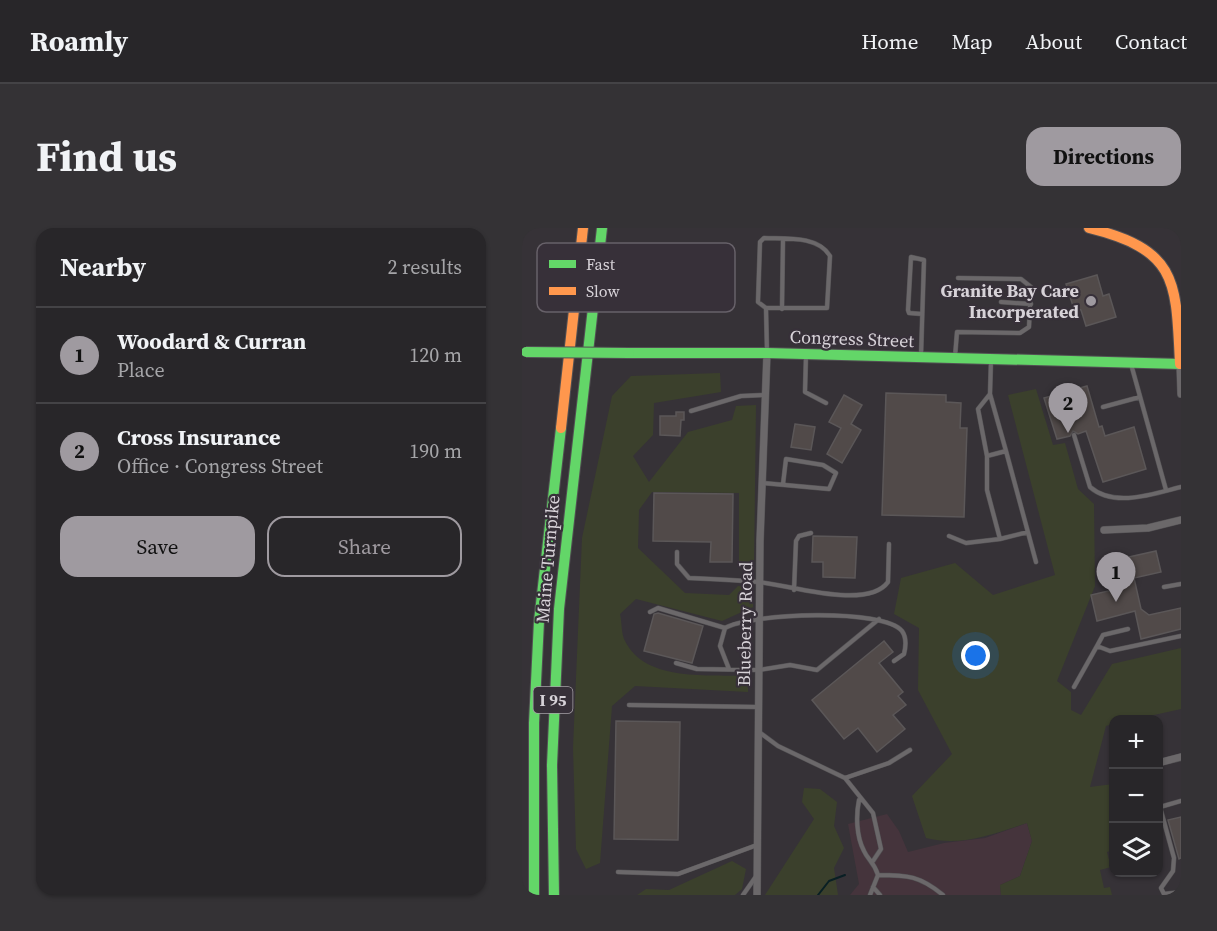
<!DOCTYPE html>
<meta charset="utf-8">
<style>
:root{--surface:#282629;--page:#343235;--text:#f1f3f6;--muted:#a5a5a8;--line:#444346;--accent:#9f9aa0}
body{margin:0;font-family:"Source Serif 4",serif;background:var(--page);color:var(--text)}
.controls{position:absolute;right:18px;bottom:18px;display:grid;overflow:hidden;border-radius:12px;box-shadow:0 2px 4px #0004}
.controls button{width:54px;height:54px;display:grid;place-items:center;padding:0;border:0;border-bottom:2px solid var(--line);background:var(--surface);color:var(--text);font:30px sans-serif}
.you{position:absolute;left:454px;top:428px;width:21px;height:21px;margin:-15px;border:4px solid #fff;border-radius:50%;background:#1a73e8;box-shadow:0 0 0 9px #1a73e833}
.badge{display:grid;place-items:center;width:39px;height:39px;border-radius:50%;background:var(--accent);color:#111;font-size:20px;font-weight:700}
.pin{position:absolute;translate:-50% -50px;filter:drop-shadow(0 2px 3px #0008)}
.pin::after{content:'';position:absolute;top:32px;width:21px;height:18px;background:inherit;clip-path:polygon(0 0,100% 0,50% 100%)}
.list{margin:0;padding:0;list-style:none}
h2{display:flex;justify-content:space-between;align-items:center;height:78px;margin:0;padding:0 24px;font-size:26px}
h2 small{font-size:20px;font-weight:400;color:var(--muted)}
.list li{display:grid;grid-template-columns:39px 1fr auto;gap:18px;align-items:center;box-sizing:border-box;height:96px;padding:0 24px;border-top:2px solid var(--line)}
.list b{display:block;font-size:22px;white-space:nowrap}
.list p{margin:0;font-size:20px;white-space:nowrap;color:var(--muted)}
.list em{font-size:20px;font-style:normal;color:var(--muted)}
.actions{display:flex;gap:12px;padding:18px 24px}
.actions a{flex:1;padding:14px 0;border:2px solid var(--accent);border-radius:18px;text-align:center;font-size:21px;color:var(--accent)}
.actions .main{background:var(--accent);color:#111}
.icon{flex:none;width:33px;height:33px;fill:none;stroke:currentColor;stroke-width:2;stroke-linecap:round;stroke-linejoin:round}
.map{position:relative;flex:none;width:659px;height:667px;overflow:hidden;border-radius:18px}
header{display:flex;align-items:center;gap:36px;box-sizing:border-box;height:84px;padding:0 30px;background:var(--surface);border-bottom:2px solid var(--line)}
header strong{font-size:28px}
nav{display:flex;gap:33px;margin-inline-start:auto;font-size:21px}
.intro{display:flex;align-items:center;justify-content:space-between;box-sizing:border-box;height:144px;padding:0 36px}
h1{margin:0;font-size:42px}
.button{padding:15px 27px;border-radius:18px;background:var(--accent);color:#111;font-size:21px;font-weight:700}
main{display:flex;gap:36px;padding:0 36px}
aside{flex:1;background:var(--surface);border-radius:18px;box-shadow:0 2px 4px #0004}
.map>svg:first-child{display:block}
.industrial{fill:#45343c}
.green{fill:#3b402c}
.lines{fill:none;stroke-linecap:round;stroke-linejoin:round}
.stream{stroke:#091f24;stroke-width:2}
.building{fill:#514a49;stroke:#5b5758;stroke-width:1.5}
.lane-casing{stroke:#525053;stroke-width:5}
.street-casing{stroke:#525053;stroke-width:8}
.fast-casing{stroke:#525053;stroke-width:12}
.slow-casing{stroke:#525053;stroke-width:12}
.lane{stroke:#6b686a;stroke-width:4}
.street{stroke:#6b686a;stroke-width:7}
.fast{stroke:#63d668;stroke-width:10}
.slow{stroke:#ff974d;stroke-width:10}
.fast-bridge-casing{stroke:#525053;stroke-width:12;stroke-linecap:butt}
.fast-bridge{stroke:#63d668;stroke-width:10}
.poi-dot{fill:#9f9aa0;stroke:#373039;stroke-width:2}
.labels{text-anchor:middle;stroke-width:4.5;stroke-linejoin:round;paint-order:stroke}
.shield{fill:#373039;stroke:#a7a1a8;stroke-width:1.5}
.shield-label{font-size:16px;font-weight:bold;fill:#d7d2d8}
.poi-label{font-size:18px;font-weight:bold;fill:#d7d2d8;stroke:#373039;text-anchor:end}
.street-label{font-size:18px;fill:#d7d2d8;stroke:#373039}
.key{fill:#373039;stroke:#676169;stroke-width:1.5}
.key-label{font-size:16px;fill:#d7d2d8}
</style>
<header>
<strong>Roamly</strong>
<nav><a>Home</a><a>Map</a><a>About</a><a>Contact</a></nav>
</header>
<div class="intro"><h1>Find us</h1><a class="button">Directions</a></div>
<main>
<aside>
<h2>Nearby<small>2 results</small></h2>
<ul class="list">
<li><span class="badge">1</span><div><b>Woodard &amp; Curran</b><p>Place</p></div><em>120 m</em></li>
<li><span class="badge">2</span><div><b>Cross Insurance</b><p>Office · Congress Street</p></div><em>190 m</em></li>
</ul>
<div class="actions"><a class="main">Save</a><a>Share</a></div>
</aside>
<div class="map">
<svg width="659" height="667" viewBox="0 0 659 667">
<rect width="100%" height="100%" fill="#363237"/>
<!-- industrial -->
<path class="industrial" d="M365,586L377,603L386,624L422,615L463,610L505,595L510,613L498,648L478,657L479,667H328L337,656L326,596Z"/>
<!-- green -->
<path class="green" d="M198,145L199,164L132,175L131,207L111,228L127,254L166,204L210,192L214,178L234,177L232,339L217,338V265L130,264L117,282L116,320L163,365L207,367L216,358L231,359V379L200,393L114,371L98,386C100,394 99,406 103,413C124,455 188,446 226,448V464L113,458L90,478L78,635L64,641L54,621L51,520L60,310L90,168L109,148Z
M514,161L531,217L543,215L556,261L572,276L573,358L535,453L549,464V482L559,487L590,436L659,420V481L614,491H592L591,496L584,498L568,559L591,556V622L585,624L589,639L578,642L582,660L588,659L590,667H479L478,657L498,648L510,613L505,595C472,606 439,619 404,610L390,568L430,526L396,462L397,400L372,386L379,350L433,335L471,367L533,347L486,167Z
M282,560L298,561L315,574L312,598L322,620L312,640L316,667H243L292,591L280,574Z
M210,633L224,641L220,661L213,667H115L124,661L147,662Z"/>
<g class="lines">
<!-- stream -->
<path class="stream" d="M296,667L307,653L323,647"/>
</g>
<!-- building -->
<path class="building" d="M575,47L581,68L587,66L594,89L564,98L559,82L551,78L544,56Z
M565,158L577,199L580,198L583,208L612,199L624,241L581,254L564,203L556,206L551,203L548,208L535,211L522,170Z
M364,165L424,167V174L439,175L438,200H445L442,289L360,287Z
M322,167L340,177L329,196L339,202L320,235L305,226L319,200L307,194Z
M154,184H162V192H159L158,208L138,207V188H154Z
M273,196L293,199L289,222L269,219Z
M132,265L211,266L210,334H188L189,314L131,313Z
M291,308L335,309L333,350L301,349V334H290Z
M634,323L639,344L612,350L619,381L627,387L659,380V401L619,411L613,383L575,393L569,367L599,360L593,332Z
M136,385L181,398L170,435L122,423L132,386Z
M362,413L371,424L357,435L381,464L376,468L384,477L371,487L383,501L355,524L336,500L322,511L290,472Z
M94,493L158,494L156,612L92,611Z
M659,589V630L657,631L646,592Z"/>
<g class="lines">
<!-- lane casing -->
<g class="lane-casing">
<path id="lane" d="M479,74L509,76
M244,80L236,74L238,14L242,10C262,11 296,7 308,28L305,80H244L245,124
M260,81L261,11
M284,127L283,164L304,175
M399,128L402,32L389,29L386,82L387,85L400,86
M433,129L435,104L498,105L507,99L509,59L499,51L436,50
M609,136L644,262
M468,166L456,181L465,228V262L478,311L506,304
M581,179L618,169
M169,183L219,168L242,167
M552,207L568,259C592,280 631,266 659,259
M484,223L514,334
M465,228L484,223L468,166L469,132
M241,255L307,261L314,245L301,237L264,231L261,256
M427,308L444,315L478,311
M155,324V336L167,350C190,351 213,352 236,354C265,356 345,383 366,354L367,316
M642,359L659,356
M272,362L274,313L277,308L289,305
M128,384L136,380L203,400
M575,418L581,407L606,401
M154,435L175,441L237,442L268,437L295,442L357,391
M207,441L198,418L203,400C228,385 362,380 380,403C385,410 384,418 382,426L372,433
M552,459L575,418L588,423L659,408
M107,477L236,479
M237,504L256,518L323,550L351,585L359,621L351,633
M323,550L367,535L388,522
M337,572C334,587 334,608 342,623C346,632 352,634 356,647L348,667
M659,573L638,579L652,630L651,643L639,660L642,666L659,664
M96,644L156,646L235,617
M356,647C386,647 398,648 421,667
M351,659L358,667
M221,667L235,647"/>
</g>
<!-- street casing -->
<g class="street-casing">
<path id="street" d="M658,136L659,166
M582,302L626,300L659,292
M636,535L659,529
M235,667L238,313L245,125"/>
</g>
<!-- fast casing -->
<g class="fast-casing">
<path id="fast" d="M107,125H245L659,136
M12,667V495L17,393L39,200
M32,667L30,537L37,381L80,0"/>
</g>
<!-- slow casing -->
<g class="slow-casing">
<path id="slow" d="M567,0C656,22 654,53 658,136
M39,200L61,0"/>
</g>
<!-- lane -->
<use href="#lane" class="lane"/>
<!-- street -->
<use href="#street" class="street"/>
<!-- fast -->
<use href="#fast" class="fast"/>
<!-- slow -->
<use href="#slow" class="slow"/>
<!-- fast-bridge casing -->
<g class="fast-bridge-casing">
<path id="fast-bridge" d="M4,124L107,125"/>
</g>
<!-- fast-bridge -->
<use href="#fast-bridge" class="fast-bridge"/>
</g>
<!-- markers -->
<circle class="poi-dot" cx="569" cy="73" r="6"/>
<g class="labels">
<!-- shield labels -->
<rect class="shield" x="11.5" y="459" width="39" height="26" rx="4.5"/>
<g class="shield-label">
<text x="31" y="478">I 95</text>
</g>
<!-- poi labels -->
<g class="poi-label">
<text x="557" y="69">Granite Bay Care<tspan x="557" dy="21">Incorperated</tspan></text>
</g>
<!-- street labels -->
<g class="street-label">
<text transform="translate(330 111) rotate(2)" y="6">Congress Street</text>
<text transform="translate(26 331) rotate(-85)" y="6">Maine Turnpike</text>
<text transform="translate(223 396) rotate(-89)" y="6">Blueberry Road</text>
</g>
</g>
<!-- legend -->
<rect x="15" y="15" width="198" height="69" rx="9" class="key"/>
<rect x="27" y="32" width="27" height="8" fill="#63d668"/>
<rect x="27" y="59" width="27" height="8" fill="#ff974d"/>
<g class="key-label">
<text x="64" y="42">Fast</text>
<text x="64" y="69">Slow</text>
</g>
</svg>
<div class="controls">
<button>+</button>
<button>−</button>
<button><svg class="icon" aria-label="layers" viewBox="0 0 24 24"><path d="M12 4l9 5-9 5-9-5zM3 14l9 5 9-5"/></svg></button>
</div>
<div class="you"></div>
<div class="pin badge" style="left:594px;top:374px">1</div>
<div class="pin badge" style="left:546px;top:205px">2</div>
</div>
</main>
